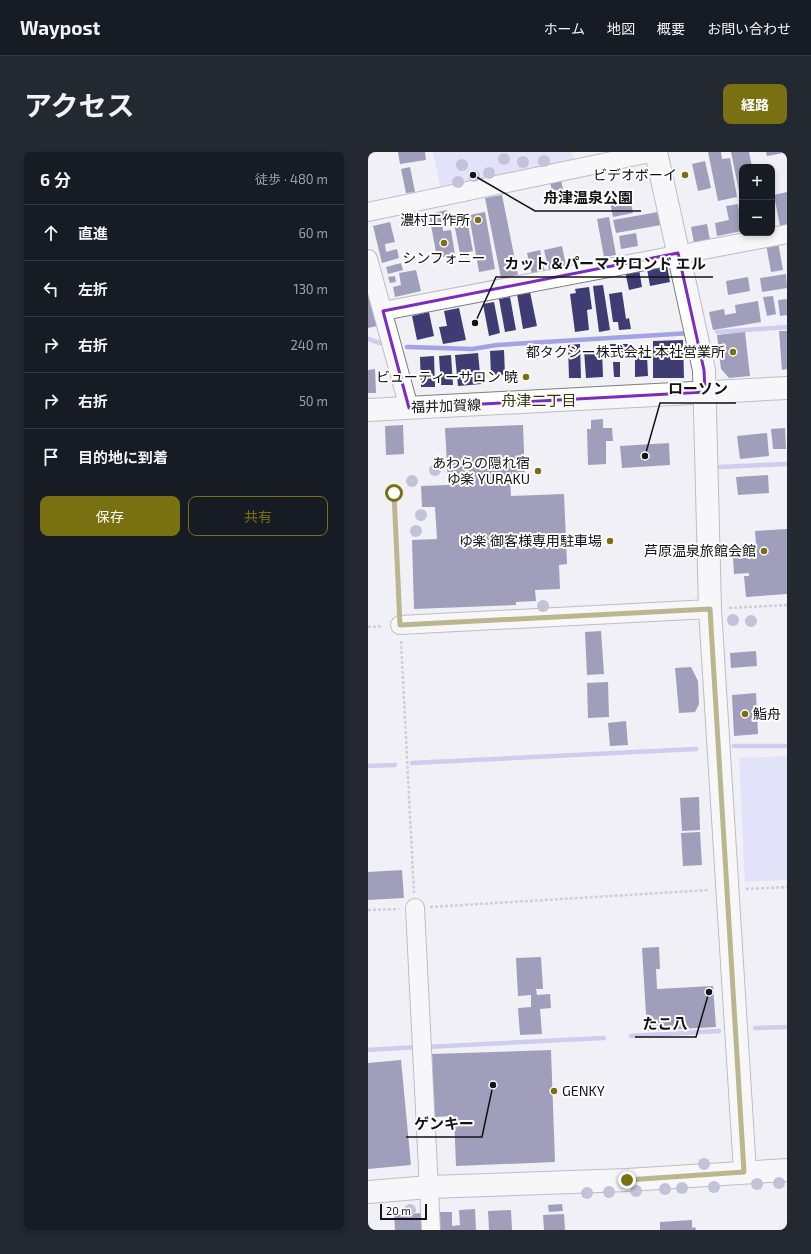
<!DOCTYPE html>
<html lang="ja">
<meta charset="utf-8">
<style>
:root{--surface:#171b24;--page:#242831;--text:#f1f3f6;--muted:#9ea1a6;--line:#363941;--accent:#797111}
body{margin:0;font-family:"Exo 2","Noto Sans JP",sans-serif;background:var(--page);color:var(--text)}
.controls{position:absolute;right:12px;top:12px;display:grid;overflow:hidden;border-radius:8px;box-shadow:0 2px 6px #0003}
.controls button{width:36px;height:36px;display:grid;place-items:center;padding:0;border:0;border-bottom:1px solid var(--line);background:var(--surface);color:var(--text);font:20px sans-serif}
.scale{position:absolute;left:12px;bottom:10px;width:47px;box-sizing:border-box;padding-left:4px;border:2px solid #131315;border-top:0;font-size:11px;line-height:14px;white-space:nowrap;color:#131315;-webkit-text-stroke:3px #fdfdfe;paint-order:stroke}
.stop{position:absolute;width:12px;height:12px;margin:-9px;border:3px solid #797111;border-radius:50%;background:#fff}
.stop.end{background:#797111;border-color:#fff;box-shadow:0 1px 4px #0008}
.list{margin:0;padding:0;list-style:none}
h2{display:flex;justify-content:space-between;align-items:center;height:52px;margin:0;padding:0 16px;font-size:17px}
h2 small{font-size:13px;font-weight:400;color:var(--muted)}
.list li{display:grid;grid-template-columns:26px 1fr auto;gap:12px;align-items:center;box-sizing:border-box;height:56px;padding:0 16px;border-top:1px solid var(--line)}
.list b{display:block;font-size:15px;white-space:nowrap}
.list em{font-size:13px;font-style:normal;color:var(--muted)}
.actions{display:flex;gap:8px;padding:12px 16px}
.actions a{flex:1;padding:9px 0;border:1px solid var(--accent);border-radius:8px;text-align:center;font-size:14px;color:var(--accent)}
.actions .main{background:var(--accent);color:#fff}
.icon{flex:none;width:22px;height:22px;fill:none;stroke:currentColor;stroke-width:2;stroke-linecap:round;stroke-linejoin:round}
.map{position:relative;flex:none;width:419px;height:1078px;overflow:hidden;border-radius:8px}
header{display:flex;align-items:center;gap:24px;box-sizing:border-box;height:56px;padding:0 20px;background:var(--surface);border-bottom:1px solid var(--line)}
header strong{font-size:19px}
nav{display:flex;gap:22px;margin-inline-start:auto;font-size:14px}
.intro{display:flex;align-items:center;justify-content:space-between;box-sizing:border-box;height:96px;padding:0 24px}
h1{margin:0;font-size:28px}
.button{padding:10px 18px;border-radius:8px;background:var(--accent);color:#fff;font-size:14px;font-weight:700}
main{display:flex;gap:24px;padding:0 24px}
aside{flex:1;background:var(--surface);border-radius:8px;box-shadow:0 2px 6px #0003}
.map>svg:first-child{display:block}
.green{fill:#d1d2fa}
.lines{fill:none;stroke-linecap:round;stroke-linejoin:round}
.stream{stroke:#a3a2e3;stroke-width:4.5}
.building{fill:#3f3b73}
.minor-casing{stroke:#7e7e83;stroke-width:20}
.tertiary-casing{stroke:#7e7e83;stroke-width:24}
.primary-casing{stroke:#7e7e83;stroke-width:24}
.path{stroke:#a5a5a9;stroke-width:2.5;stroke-dasharray:3 2;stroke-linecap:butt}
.minor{stroke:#fff;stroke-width:18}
.tertiary{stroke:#fff;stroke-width:22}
.primary{stroke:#fff;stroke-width:22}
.tree{fill:#8e89b5}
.route{stroke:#797111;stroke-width:5}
.marked{fill:none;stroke:#7b2cbf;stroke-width:3;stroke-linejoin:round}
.poi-dot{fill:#797111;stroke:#fdfdfe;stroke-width:1.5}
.labels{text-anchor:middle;stroke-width:4;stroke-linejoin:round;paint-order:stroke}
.poi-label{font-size:14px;fill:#131315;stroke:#fdfdfe;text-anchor:end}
.street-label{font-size:14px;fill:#131315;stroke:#fdfdfe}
.neighbourhood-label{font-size:15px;fill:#3a360b;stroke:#fdfdfe}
.leader{fill:none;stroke:#131315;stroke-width:1.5}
.callout-dot{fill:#131315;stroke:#fdfdfe;stroke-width:1.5}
.callout-label{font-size:15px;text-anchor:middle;font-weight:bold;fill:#131315;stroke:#fdfdfe;stroke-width:4;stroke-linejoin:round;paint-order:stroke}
</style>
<header>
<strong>Waypost</strong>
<nav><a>ホーム</a><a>地図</a><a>概要</a><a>お問い合わせ</a></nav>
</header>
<div class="intro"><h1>アクセス</h1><a class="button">経路</a></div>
<main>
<aside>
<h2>6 分<small>徒歩 · 480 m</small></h2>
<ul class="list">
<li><svg class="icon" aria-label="ahead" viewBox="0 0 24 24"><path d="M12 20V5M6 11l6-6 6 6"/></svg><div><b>直進</b></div><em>60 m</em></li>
<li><svg class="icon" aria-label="left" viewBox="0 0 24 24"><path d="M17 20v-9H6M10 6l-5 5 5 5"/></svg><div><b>左折</b></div><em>130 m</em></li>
<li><svg class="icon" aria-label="right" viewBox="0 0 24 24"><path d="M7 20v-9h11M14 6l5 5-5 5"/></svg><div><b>右折</b></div><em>240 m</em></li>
<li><svg class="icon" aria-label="right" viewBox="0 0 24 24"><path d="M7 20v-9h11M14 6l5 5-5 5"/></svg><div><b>右折</b></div><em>50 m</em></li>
<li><svg class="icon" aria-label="arrive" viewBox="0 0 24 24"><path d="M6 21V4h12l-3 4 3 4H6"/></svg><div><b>目的地に到着</b></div></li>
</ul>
<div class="actions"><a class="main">保存</a><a>共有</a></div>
</aside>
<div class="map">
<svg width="419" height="1078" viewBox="0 0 419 1078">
<rect width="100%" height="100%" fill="#f0f0f5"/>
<!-- green -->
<path class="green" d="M65,0H204L206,9L73,38Z
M419,604V728L377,730L371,606Z"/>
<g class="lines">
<!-- stream -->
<path class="stream" d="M349,180L419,175
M0,187L12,191
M39,195L104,197L129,193L323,181
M352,315L419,312
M366,594H419
M44,611L328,597
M0,614L27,613
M387,876L419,875
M263,884L351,879
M58,895L236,886
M0,898L50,895"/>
</g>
<!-- building -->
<path class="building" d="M30,0H57L58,8L32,12Z
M340,0H353L354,7L362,6L369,45L350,49Z
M363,0H381L384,15H374V43L372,44Z
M398,0H415V1L399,4Z
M337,9L343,36L330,39L324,12Z
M42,15L47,40L38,41L33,17Z
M193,28L198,51L187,53L182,30Z
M261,40L265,61L245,65L241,45Z
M419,40V72L412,74L406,43Z
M134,43L150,123L133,126L117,46Z
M370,52L374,79L349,84L347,71L361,68L358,54Z
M79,58L80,67L74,68L75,79L83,78L87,103L69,106L61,62Z
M117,60L127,117L111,120L101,63Z
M290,60L293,73L248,81L245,68Z
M241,65L248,103L236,105L229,67Z
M99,68L105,99L92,102L86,71Z
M22,70L27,90L17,92L18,100L29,97L31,106L14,111L5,74Z
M339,72L342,88L326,91L323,75Z
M268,81L270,94L253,97L251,84Z
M410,90L415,118L403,120L398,92Z
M194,94L198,114L181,118L176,98Z
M172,98L177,120L164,123L159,101Z
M33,111L35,118L20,122L18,115Z
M299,113L302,130L282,134L279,117Z
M271,117L274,135L261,138L257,119Z
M48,118L53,139L27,145L25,135L33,133L31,121Z
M418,122L419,136L394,140L392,126Z
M27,124L28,130L22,131L20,125Z
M380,125L382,139L360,143L358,129Z
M235,133L242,178L231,180L225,134Z
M221,135L224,157L219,158L221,178L207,180L202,142L208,141L207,137Z
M162,140L169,174L155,177L149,142Z
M254,140L258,167L261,166L263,177L251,178L250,170H245L241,142Z
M0,142L9,174L0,176Z
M405,144L408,162L399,164L395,145Z
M142,145L148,178L137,180L131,147Z
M419,147V163L412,164L410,148Z
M390,149L393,170L345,178L341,160L356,157L357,163L368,161L367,153Z
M126,150L132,181L121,184L115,152Z
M91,156L98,188L75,192L71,175L79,174L76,159Z
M61,160L66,184L49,188L44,164Z
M411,179H419V217L414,218Z
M377,180L382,224L361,226L353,217L349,183Z
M315,188L316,226H285V189Z
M212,192L213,226H201L200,193Z
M242,192H260L261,206H243Z
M136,198L137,223H123L122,199Z
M216,198H234L235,225L218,226Z
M110,201L113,232L90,234L87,203Z
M83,203L85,233H73L71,204Z
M66,204L67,235H53L52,205Z
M267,204H279L280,224L267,225Z
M245,210H252V225H246Z
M7,217L8,241H0V218Z
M235,267V276H244L245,289H238V312L220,313L219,277H223V268Z
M35,273L36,302L18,303L17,274Z
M155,273L157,327H142L143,344L196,342L199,412L191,413L192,437L167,438L168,449L148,450V453L46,457L44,388L69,387L67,355H54L53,334L80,333L77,276Z
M417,276L418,297H405L403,277Z
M399,281L401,304L372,307L369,284Z
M301,291L302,313L254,316L252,294Z
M400,323L401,341L370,343L368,325Z
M419,377V442L378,445L376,424H381V421L366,422L365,405H374L373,393L388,392L387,379Z
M233,479L236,522L219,523L217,480Z
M388,499L389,514L363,516L362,501Z
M323,515L330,529L331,552L327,560L311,561L307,516Z
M240,530L241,565L220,566L219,531Z
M388,541L390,582L366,584L364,543Z
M258,569L260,593L242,594L240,571Z
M331,645L332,678L314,679L312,646Z
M332,680L334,713L315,714L313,681Z
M34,718L36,746L0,748V720Z
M291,795L292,817H288L289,837L345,834L348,875L279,879L274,796Z
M173,805L175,837H168L169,843L182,842L183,856L172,857L174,882L152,883L150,856L163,855V843L150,844L148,806Z
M183,898L187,1010L88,1014L86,964L66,965L64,902Z
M33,908L43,1013L0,1017V911Z
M194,1052L195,1059L181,1060L180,1053Z
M107,1057L108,1078H69L68,1060H84V1074L92,1073L91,1058Z
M143,1058L144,1078H121L120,1059Z
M54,1061L55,1078H27L26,1063Z
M196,1062L197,1078H176L175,1063Z
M324,1068V1076L327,1075L328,1078H292V1070Z"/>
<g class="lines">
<!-- minor casing -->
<g class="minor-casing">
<path id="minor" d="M0,60L287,0
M0,107L41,256
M15,159L419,82
M32,473L342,457
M47,756L63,1078"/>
</g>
<!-- tertiary casing -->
<g class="tertiary-casing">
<path id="tertiary" d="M288,0L336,218L342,457L377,1020
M0,1040L61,1035L259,1028L419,1018"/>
</g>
<!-- primary casing -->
<g class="primary-casing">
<path id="primary" d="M0,258L419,236"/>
</g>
<!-- path -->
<path class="path" d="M26,341L31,458
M361,456L419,453
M0,475L15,474
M33,489L46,741
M378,737L419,735
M62,755L341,738
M0,758L31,757"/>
<!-- minor -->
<use href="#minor" class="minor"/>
<!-- tertiary -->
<use href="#tertiary" class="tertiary"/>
<!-- primary -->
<use href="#primary" class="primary"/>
</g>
<!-- trees -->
<g class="tree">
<circle cx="136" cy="7" r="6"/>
<circle cx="176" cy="9" r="6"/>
<circle cx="155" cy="10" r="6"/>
<circle cx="94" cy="13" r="6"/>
<circle cx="121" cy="21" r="6"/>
<circle cx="106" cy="24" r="6"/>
<circle cx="90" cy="30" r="6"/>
<circle cx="67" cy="318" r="6"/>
<circle cx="44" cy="329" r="6"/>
<circle cx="53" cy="363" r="6"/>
<circle cx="48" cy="379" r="6"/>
<circle cx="175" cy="454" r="6"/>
<circle cx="365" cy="468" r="6"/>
<circle cx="383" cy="469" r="6"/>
<circle cx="336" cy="1012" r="6"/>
<circle cx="411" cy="1031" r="6"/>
<circle cx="389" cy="1032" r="6"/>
<circle cx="346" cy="1035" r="6"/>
<circle cx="314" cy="1036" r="6"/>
<circle cx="297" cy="1037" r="6"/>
<circle cx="268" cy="1039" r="6"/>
<circle cx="241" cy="1040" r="6"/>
<circle cx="219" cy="1041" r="6"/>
<circle cx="42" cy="1058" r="6"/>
</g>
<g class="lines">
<!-- route -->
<path class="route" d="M26,341L32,473L342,457L376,1020L259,1028"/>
</g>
<!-- marked area -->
<path d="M0 0H419V1078H0ZM310,101L336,218L337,240L41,256L15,159Z" fill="#f0f0f5" fill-opacity=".55" fill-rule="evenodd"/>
<path class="marked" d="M310,101L336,218L337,240L41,256L15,159Z"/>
<!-- markers -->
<g class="poi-dot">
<circle cx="317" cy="23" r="4"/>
<circle cx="110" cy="68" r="4"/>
<circle cx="76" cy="91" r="4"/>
<circle cx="365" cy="200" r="4"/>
<circle cx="158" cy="225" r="4"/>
<circle cx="170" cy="319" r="4"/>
<circle cx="242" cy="389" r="4"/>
<circle cx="396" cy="399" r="4"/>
<circle cx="377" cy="562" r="4"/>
<circle cx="186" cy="939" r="4"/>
</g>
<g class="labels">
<!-- poi labels -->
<g class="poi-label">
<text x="309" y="28">ビデオボーイ</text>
<text x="102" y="73">濃村工作所</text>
<text x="76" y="111" text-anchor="middle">シンフォニー</text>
<text x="357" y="205">都タクシー株式会社 本社営業所</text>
<text x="150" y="230">ビューティーサロン 暁</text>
<text x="162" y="316">あわらの隠れ宿<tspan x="162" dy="16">ゆ楽 YURAKU</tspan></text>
<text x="234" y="394">ゆ楽 御客様専用駐車場</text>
<text x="388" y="404">芦原温泉旅館会館</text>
<text x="385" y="567" text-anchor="start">鮨舟</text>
<text x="194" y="944" text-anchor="start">GENKY</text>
</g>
<!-- street labels -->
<g class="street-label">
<text transform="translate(78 254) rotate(-2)" y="5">福井加賀線</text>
</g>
<!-- neighbourhood labels -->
<g class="neighbourhood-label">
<text x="171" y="254">舟津二丁目</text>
</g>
</g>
<!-- callouts -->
<path class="leader" d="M105 23L167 59H273M107 171L128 125H345M277 304L292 251H368M341 840L328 885H267M125 933L114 985H38"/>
<g class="callout-dot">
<circle cx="105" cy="23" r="4"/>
<circle cx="107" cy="171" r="4"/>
<circle cx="277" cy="304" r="4"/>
<circle cx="341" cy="840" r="4"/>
<circle cx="125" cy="933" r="4"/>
</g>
<g class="callout-label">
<text x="220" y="51">舟津温泉公園</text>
<text x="237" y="117">カット＆パーマ サロンド エル</text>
<text x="330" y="242">ローソン</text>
<text x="297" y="877">たこ八</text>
<text x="76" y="977">ゲンキー</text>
</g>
</svg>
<div class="controls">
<button>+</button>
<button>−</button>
</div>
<div class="scale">20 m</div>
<div class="stop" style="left:26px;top:341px"></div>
<div class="stop end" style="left:259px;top:1028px"></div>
</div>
</main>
